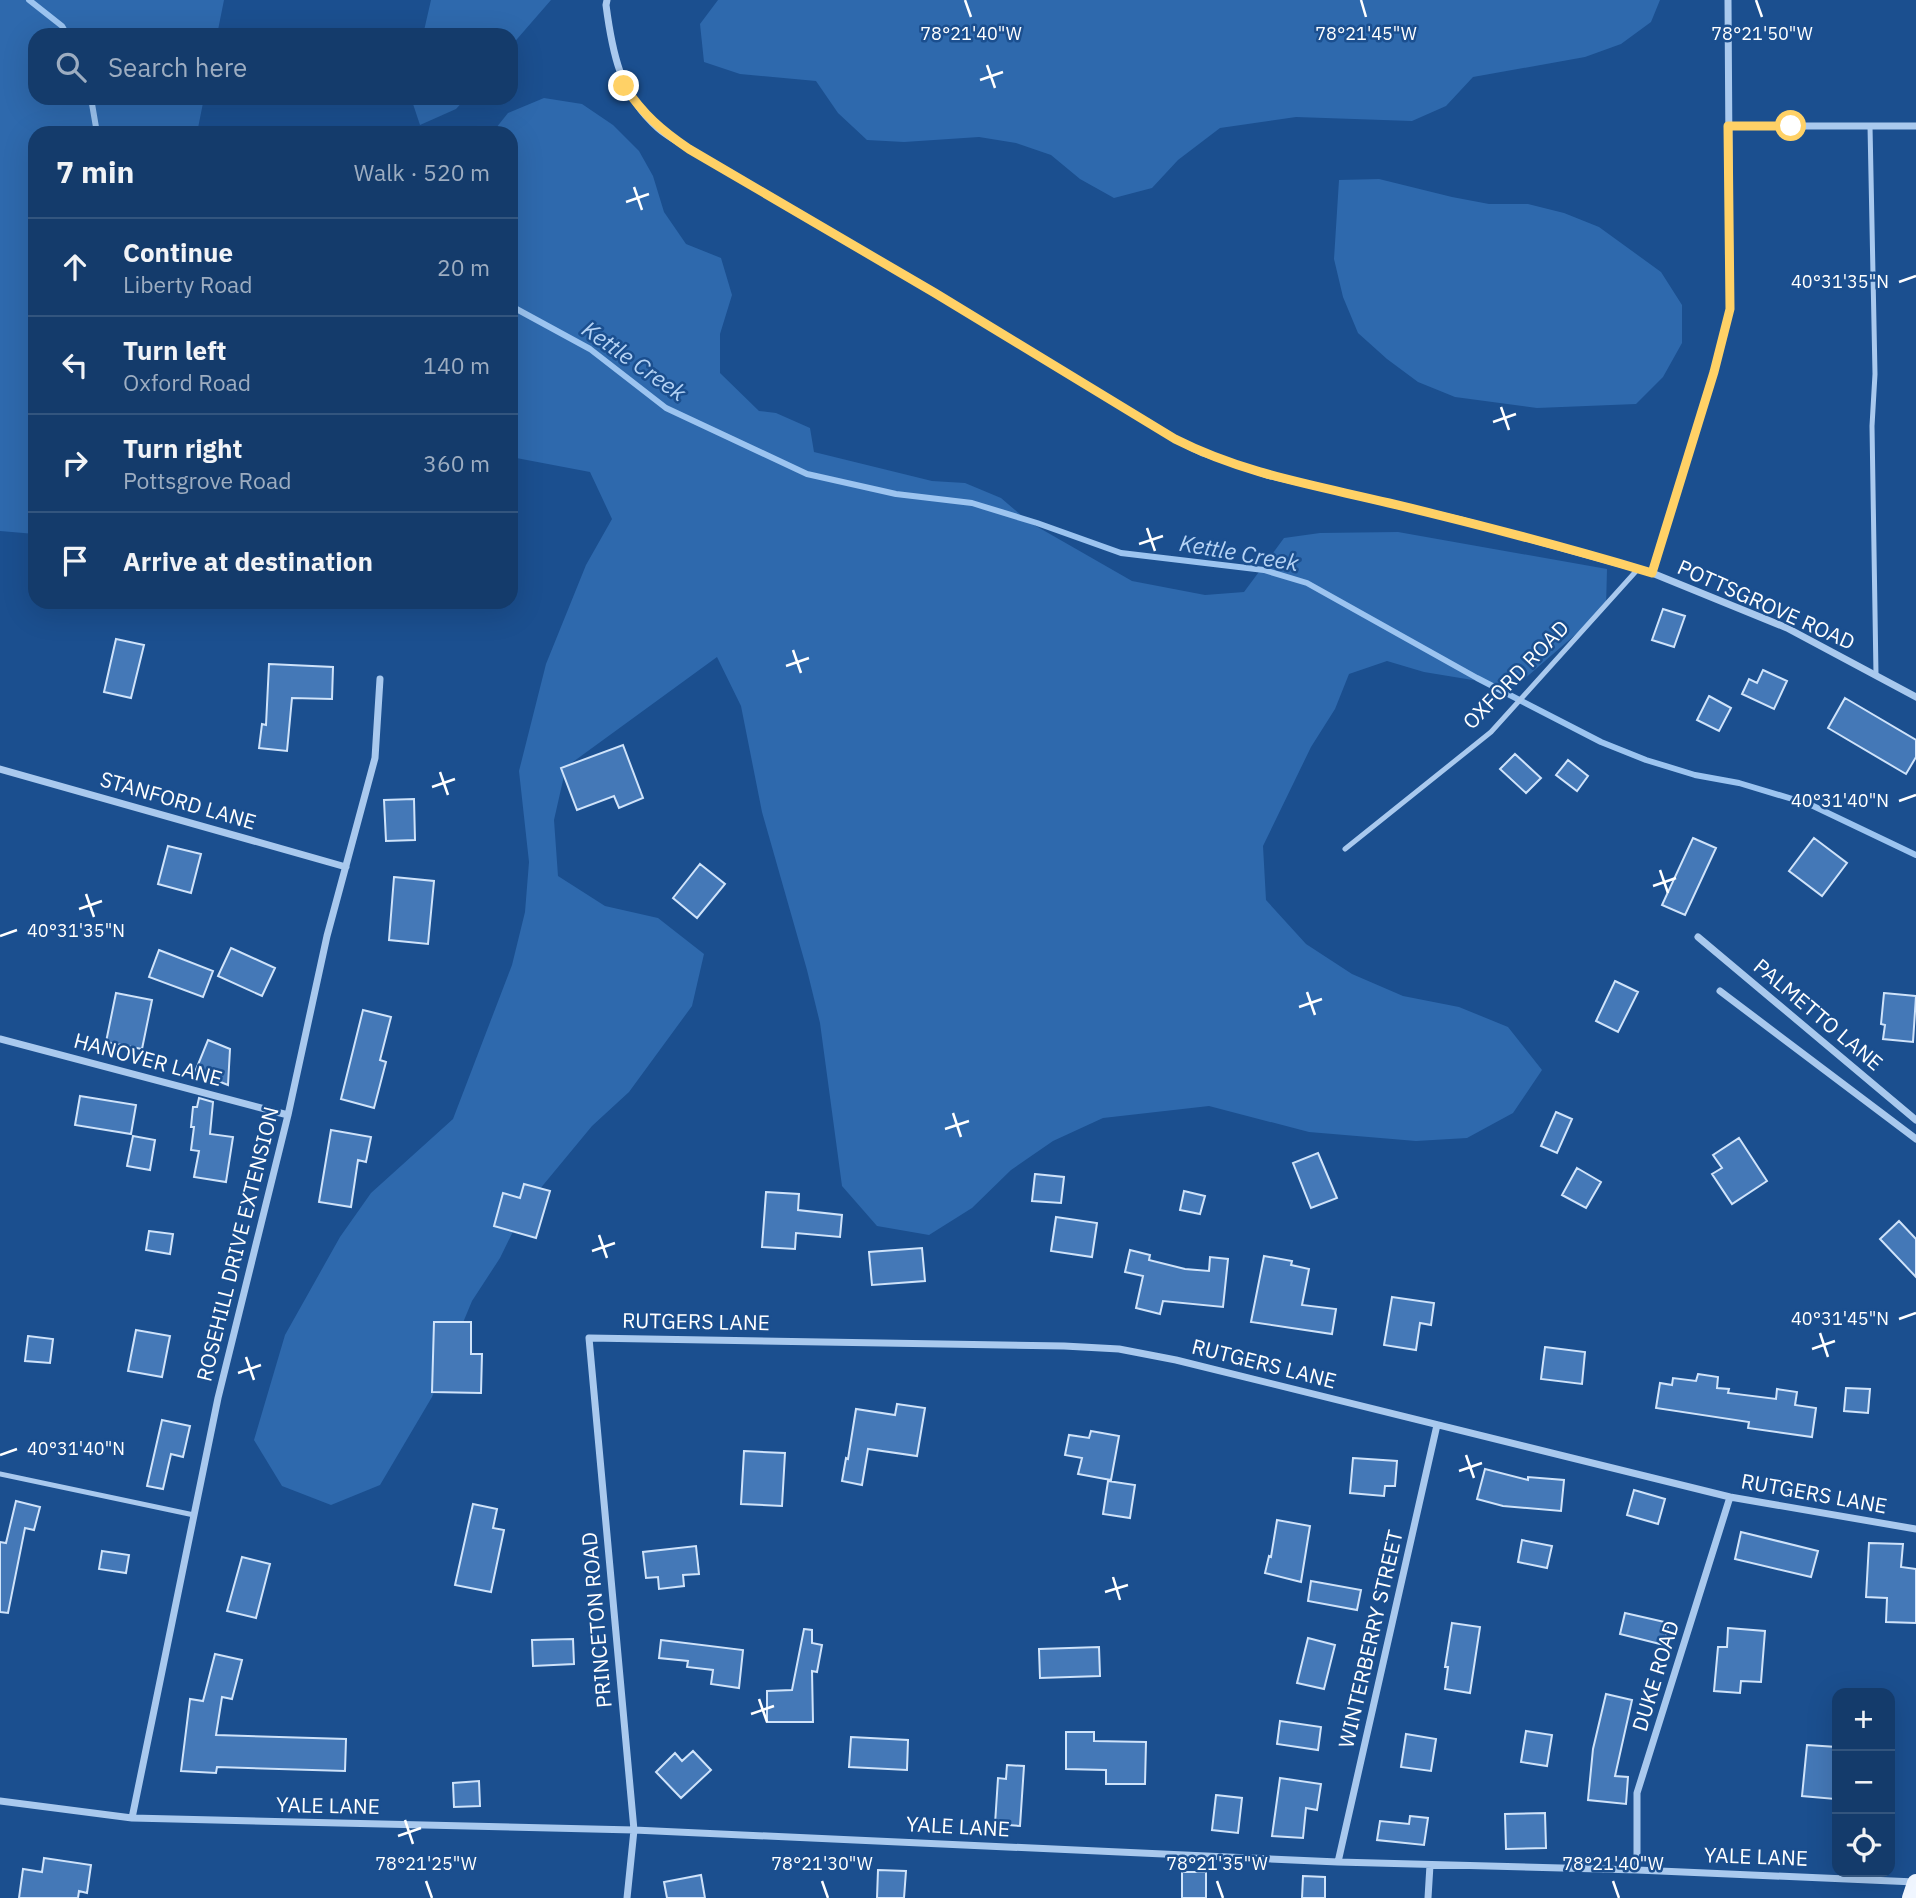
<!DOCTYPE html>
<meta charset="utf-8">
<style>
:root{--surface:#143b6b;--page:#1d4271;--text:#f1f3f6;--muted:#9dadc1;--line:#33557e}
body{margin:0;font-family:"IBM Plex Sans",sans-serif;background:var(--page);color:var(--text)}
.controls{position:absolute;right:21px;bottom:21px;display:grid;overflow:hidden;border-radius:14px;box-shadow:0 7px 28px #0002}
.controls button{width:63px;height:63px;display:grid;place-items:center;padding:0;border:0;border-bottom:2px solid var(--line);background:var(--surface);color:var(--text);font:35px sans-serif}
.stop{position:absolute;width:21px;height:21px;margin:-16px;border:5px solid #ffd166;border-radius:50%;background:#fff}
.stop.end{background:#ffd166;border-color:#fff;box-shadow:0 2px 7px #0008}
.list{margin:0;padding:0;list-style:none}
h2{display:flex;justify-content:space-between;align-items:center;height:91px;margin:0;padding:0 28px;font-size:30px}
h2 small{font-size:23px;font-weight:400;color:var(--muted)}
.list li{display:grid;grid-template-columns:46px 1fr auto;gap:21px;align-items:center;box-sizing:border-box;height:98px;padding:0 28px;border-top:2px solid var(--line)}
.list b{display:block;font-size:26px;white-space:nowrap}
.list p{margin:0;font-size:23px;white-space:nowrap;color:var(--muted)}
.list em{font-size:23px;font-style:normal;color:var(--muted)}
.icon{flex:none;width:38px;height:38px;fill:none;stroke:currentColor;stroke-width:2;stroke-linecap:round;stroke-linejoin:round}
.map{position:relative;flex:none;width:1916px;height:1898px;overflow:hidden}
.search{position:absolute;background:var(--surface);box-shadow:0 7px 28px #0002;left:28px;top:28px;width:490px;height:77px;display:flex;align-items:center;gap:18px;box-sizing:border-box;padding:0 24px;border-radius:21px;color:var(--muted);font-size:26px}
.panel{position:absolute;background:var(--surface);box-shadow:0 7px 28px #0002;left:28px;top:126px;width:490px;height:483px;border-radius:21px}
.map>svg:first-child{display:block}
.green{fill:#2e69ad}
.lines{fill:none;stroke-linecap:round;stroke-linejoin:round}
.stream{stroke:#9cc4f0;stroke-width:6}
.building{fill:#4478b7;stroke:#cfe3fa;stroke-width:2}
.lane{stroke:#a9c9ee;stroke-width:5}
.street{stroke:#a9c9ee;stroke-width:7}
.primary{stroke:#f0f6ff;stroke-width:18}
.route{stroke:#ffd166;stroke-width:9}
.ticks{fill:none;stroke:#fff;stroke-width:2.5}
.labels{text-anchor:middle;stroke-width:5;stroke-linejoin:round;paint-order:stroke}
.street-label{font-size:21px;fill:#fff;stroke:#1b4f8f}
.water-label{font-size:23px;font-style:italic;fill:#b5d3f5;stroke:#1b4f8f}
.ticks-label{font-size:18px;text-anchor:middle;fill:#fff;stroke:#1b4f8f;stroke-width:5;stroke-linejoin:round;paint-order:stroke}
</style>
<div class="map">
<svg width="1916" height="1898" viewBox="0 0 1916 1898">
<rect width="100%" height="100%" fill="#1b4f8f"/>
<!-- green -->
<path class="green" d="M0,0H224L217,35H35V98H204L197,133H35V534L0,531Z
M431,0H551L511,46V35H423Z
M718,0H1660L1651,22L1621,44L1585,57L1473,77L1446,106L1412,121L1296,117L1220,128L1178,160L1152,188L1114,198L1080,179L1051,155L1016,143L979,137L904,142L867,140L838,113L816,81L740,74L704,62L700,24Z
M411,98H466L456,109L420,125Z
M544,98L582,104L613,125L639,151L653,176L664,212L686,244L721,258L732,295L720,334V373L759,411L776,413L810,428L814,452L932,481L965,483L1001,498L1029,522L1132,581L1205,595L1244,592L1284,538L1320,533L1398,532L1607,569L1606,608L1515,687L1424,672L1387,661L1349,674L1335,709L1311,747L1263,846L1266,900L1306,944L1352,974L1403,996L1459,1007L1508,1027L1542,1070L1513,1113L1467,1138L1416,1141L1309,1132L1209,1106L1103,1118L1053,1141L1011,1170L972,1208L929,1235L877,1226L842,1186L820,1023L807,970L762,812L741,706L717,657L566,767L554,820L558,876L605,906L658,918L704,954L692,1006L629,1092L592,1126L525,1207L500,1258L472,1301L432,1397L380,1485L331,1505L282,1486L254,1440L285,1335L340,1237L371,1193L453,1119L512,965L525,912L529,862L519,771L546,664L586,565L612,519L590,472L511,457V133H492L508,113Z
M1379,179L1452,197L1489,204H1528L1564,213L1599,227L1661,272L1682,305V343L1663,377L1636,404L1537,408L1455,397L1418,382L1387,359L1358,333L1343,297L1334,259L1339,180Z"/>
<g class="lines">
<!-- stream -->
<path class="stream" d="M29,0L62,26L67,35
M91,98L97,133
M511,306L590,349L666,408L807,474L896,494L972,503L1037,523L1121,553L1264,570L1307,583L1477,678L1601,742L1646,760L1695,775L1739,783L1809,804L1916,855"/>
</g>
<!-- building -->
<path class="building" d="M1663,609L1685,616L1674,647L1652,640Z
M116,639L144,645L131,698L104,692Z
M269,664L333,667L332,699L292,698L287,751L259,748L262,724L266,725Z
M1763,670L1787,681L1774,709L1742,694L1749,679L1757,683Z
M1709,696L1731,708L1719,731L1697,720Z
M1845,698L1916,740V757L1906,774L1828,728Z
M623,745L643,798L619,808L614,796L577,810L561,768Z
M1515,754L1541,778L1526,793L1500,769Z
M1568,760L1588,776L1577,791L1556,775Z
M414,799L415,840L386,841L384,800Z
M1693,838L1716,848L1685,915L1662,905Z
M1814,838L1847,863L1822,896L1789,871Z
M168,846L201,854L191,893L158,884Z
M700,864L725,884L697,918L673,898Z
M394,877L434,881L428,944L389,940Z
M231,948L275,968L262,996L218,976Z
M159,950L213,971L203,997L149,977Z
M1615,981L1638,992L1618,1032L1596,1021Z
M116,993L152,1000L142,1049L106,1042Z
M1884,993L1916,996L1913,1042L1883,1039L1885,1025L1881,1024Z
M363,1010L391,1017L380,1060L386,1062L374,1108L341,1099Z
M208,1040L230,1049L228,1085L195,1072Z
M80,1096L136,1105L131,1134L75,1125Z
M199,1098L213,1102L210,1134L233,1137L226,1182L194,1177L199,1151L191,1150L194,1127H191L193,1107H197Z
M1556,1112L1572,1119L1557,1153L1541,1146Z
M331,1130L371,1137L366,1162L358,1160L351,1207L319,1202Z
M133,1136L155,1140L150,1170L127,1166Z
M1739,1138L1767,1181L1732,1204L1712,1174L1722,1168L1713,1155Z
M1318,1153L1337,1198L1311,1208L1293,1163Z
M1577,1168L1601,1182L1586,1208L1562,1195Z
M1035,1174L1064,1177L1061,1203L1032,1201Z
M524,1184L550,1191L536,1238L494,1226L503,1193L520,1198Z
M1184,1191L1205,1196L1200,1214L1180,1210Z
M766,1192L799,1194L798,1210L842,1215L840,1237L796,1233L795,1249L762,1247Z
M1056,1217L1097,1223L1092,1257L1051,1251Z
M1899,1221L1916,1239V1277L1880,1239Z
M149,1231L173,1234L170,1254L146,1250Z
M922,1248L925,1281L872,1285L869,1252Z
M1130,1250L1150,1255L1149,1260L1185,1269L1209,1271L1210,1257L1228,1259L1223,1307L1163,1301L1160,1314L1136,1308L1143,1276L1125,1272Z
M1264,1256L1292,1261L1291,1265L1309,1269L1302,1305L1336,1309L1332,1334L1251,1322Z
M1392,1297L1434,1303L1431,1325L1420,1323L1416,1350L1384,1345Z
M434,1322H471V1354H482L481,1393L432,1392Z
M136,1330L170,1336L162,1377L128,1371Z
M28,1336L53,1339L50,1363L25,1361Z
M1545,1347L1585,1352L1582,1384L1541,1379Z
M1698,1374L1718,1377L1717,1388L1729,1389L1728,1393L1776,1399L1777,1389L1797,1392L1795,1405L1816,1408L1812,1437L1748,1428L1749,1422L1656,1408L1660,1383L1672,1385L1673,1378L1696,1381Z
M1846,1388L1870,1389L1868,1413L1844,1411Z
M897,1404L925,1408L917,1456L868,1449L862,1485L842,1481L846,1458L848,1459L856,1409L895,1415Z
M162,1420L190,1426L183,1457L171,1454L163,1489L147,1486Z
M1091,1431L1119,1436L1111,1480L1078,1474L1082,1458L1065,1455L1069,1435L1089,1438Z
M744,1451L785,1453L782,1506L741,1504Z
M1353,1458L1397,1461L1395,1486H1385L1384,1496L1350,1493Z
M1485,1469L1528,1480V1477L1564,1480L1561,1511L1503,1506L1477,1499Z
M1108,1481L1135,1485L1130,1518L1103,1514Z
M1634,1490L1665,1499L1658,1524L1627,1515Z
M16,1501L40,1507L34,1530L25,1528L8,1613L0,1612V1542L6,1543Z
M473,1504L497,1509L493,1528L504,1530L491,1592L455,1585Z
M1277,1520L1310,1526L1301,1582L1265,1573L1269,1556L1271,1557Z
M1741,1532L1818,1551L1811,1577L1735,1559Z
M1522,1540L1552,1546L1547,1568L1518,1562Z
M1869,1543L1903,1544L1901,1567L1916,1569V1623L1886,1622L1887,1598L1866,1597Z
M696,1546L699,1574L683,1575L684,1586L659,1589L658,1577L646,1578L643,1552Z
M102,1551L129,1555L126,1573L99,1569Z
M242,1557L270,1564L256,1618L227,1611Z
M1311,1581L1361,1590L1357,1610L1308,1601Z
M1625,1613L1669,1623L1664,1645L1620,1634Z
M1452,1623L1480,1627L1470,1693L1445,1689L1448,1667H1445Z
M1728,1628L1765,1631L1761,1682L1741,1681L1740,1693L1714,1691L1718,1647H1727Z
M804,1629L812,1630V1643L822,1645L817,1672L812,1671L813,1722H767V1691L792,1690Z
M1308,1638L1335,1645L1324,1689L1297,1683Z
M573,1639L574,1664L533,1666L532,1640Z
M661,1640L743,1650L739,1688L711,1684L713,1670L687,1667L688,1661L659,1658Z
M1099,1647L1100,1676L1040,1678L1039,1649Z
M215,1654L242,1660L232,1699L222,1697L216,1735L346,1739L345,1771L217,1767L216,1773L181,1771L190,1699L203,1701Z
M1606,1694L1632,1700L1615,1776L1628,1777L1626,1804L1588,1800L1593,1749Z
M1280,1721L1321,1727L1318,1750L1277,1744Z
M1526,1731L1552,1735L1547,1766L1521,1762Z
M1066,1732H1094V1741L1146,1742L1145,1784H1106V1770L1066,1769Z
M1406,1734L1436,1739L1431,1771L1401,1767Z
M851,1737L908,1740L907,1770L849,1767Z
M1807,1745L1837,1747L1835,1799L1802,1796Z
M693,1751L711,1770L681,1798L656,1772L675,1753L682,1761Z
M1007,1765L1024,1766L1020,1826L995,1824L998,1778L1006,1779Z
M1280,1778L1321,1784L1317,1810L1306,1808L1303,1838L1272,1836Z
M479,1781L480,1806L454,1807L453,1783Z
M1216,1795L1242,1798L1238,1833L1212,1830Z
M1545,1813L1546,1848L1506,1849L1505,1814Z
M1410,1816L1428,1818L1424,1845L1377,1840L1380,1821L1409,1824Z
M44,1858L91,1865L87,1893L79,1891L78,1898H19L23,1869L42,1872Z
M878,1870L906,1871L904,1898H877Z
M1182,1872H1206V1898H1182Z
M701,1875L705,1898H667L664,1882Z
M1303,1876L1325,1877V1898H1302Z"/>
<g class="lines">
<!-- lane -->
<path class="lane" d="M1870,126L1875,374L1872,426L1876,674
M1345,849L1491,732L1638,569
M0,1474L194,1515"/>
<!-- street -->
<path class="street" d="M607,0L606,5C612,51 620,95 658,128C667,136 679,142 689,149L935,293L1175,439L1203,453L1267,475L1465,521L1652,573L1787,628L1916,697
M1728,126H1916
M1652,573L1714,372L1730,309L1728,0
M0,769L346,867
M1698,937L1916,1120
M1720,991L1916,1139
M0,1039L288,1115
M0,1801L132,1818L634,1830L1338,1862L1637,1870L1915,1882
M132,1818L218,1398L288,1115L327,936L375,758L380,679
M1338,1862L1437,1425
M1637,1870V1793L1730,1497
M627,1898L634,1830L589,1338L1064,1346L1119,1349L1176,1360L1730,1497L1916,1529
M1428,1898L1430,1865"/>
<!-- primary -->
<path class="primary" d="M1911,1898L1916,1883"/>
</g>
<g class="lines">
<!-- route -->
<path class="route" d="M624,86C644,115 661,130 689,149L935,293L1175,439C1244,474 1314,485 1389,503C1477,524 1565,547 1652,573L1714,372L1730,309L1728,126H1791"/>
</g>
<!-- ticks -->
<path class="ticks" d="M965,0L971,17M1361,0L1366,17M1756,0L1762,17M987,65L995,88M980,80L1003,72M634,187L642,210M626,202L649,194M1899,282L1916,276M1501,407L1509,430M1493,422L1516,414M1147,528L1155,551M1139,544L1163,536M793,650L801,673M786,666L809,658M440,772L448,795M432,787L455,779M1899,801L1916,795M1660,870L1668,893M1653,886L1676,878M86,894L94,917M79,909L102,901M0,936L17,930M1307,992L1315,1015M1299,1007L1322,999M953,1113L961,1137M945,1129L969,1121M599,1235L607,1258M592,1251L615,1243M1899,1319L1916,1313M1820,1333L1828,1357M1812,1349L1835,1341M246,1357L254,1380M238,1373L261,1365M0,1455L17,1449M1466,1455L1474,1478M1459,1471L1482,1463M1113,1577L1120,1600M1105,1592L1128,1585M759,1699L767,1722M751,1714L774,1706M405,1820L413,1844M398,1836L421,1828M426,1881L432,1898M822,1881L828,1898M1217,1881L1223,1898M1613,1881L1619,1898"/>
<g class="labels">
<!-- street labels -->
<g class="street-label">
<text transform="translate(1766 605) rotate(24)" y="7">POTTSGROVE ROAD</text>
<text transform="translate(1516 675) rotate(-46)" y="7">OXFORD ROAD</text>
<text transform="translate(178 801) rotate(16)" y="7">STANFORD LANE</text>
<text transform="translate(1818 1015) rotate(40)" y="7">PALMETTO LANE</text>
<text transform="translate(148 1060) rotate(15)" y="7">HANOVER LANE</text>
<text transform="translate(238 1244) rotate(-76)" y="7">ROSEHILL DRIVE EXTENSION</text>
<text transform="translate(696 1322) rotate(1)" y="7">RUTGERS LANE</text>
<text transform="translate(1264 1364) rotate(14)" y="7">RUTGERS LANE</text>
<text transform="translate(1814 1494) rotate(10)" y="7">RUTGERS LANE</text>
<text transform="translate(597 1620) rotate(-95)" y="7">PRINCETON ROAD</text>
<text transform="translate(1371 1639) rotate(-77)" y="7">WINTERBERRY STREET</text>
<text transform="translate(1656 1676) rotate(-73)" y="7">DUKE ROAD</text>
<text transform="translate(328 1806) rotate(1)" y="7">YALE LANE</text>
<text transform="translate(958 1827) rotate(3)" y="7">YALE LANE</text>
<text transform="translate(1756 1857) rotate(2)" y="7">YALE LANE</text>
</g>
<!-- water labels -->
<g class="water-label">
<text transform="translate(634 361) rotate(35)" y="8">Kettle Creek</text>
<text transform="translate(1239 553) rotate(10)" y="8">Kettle Creek</text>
</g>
</g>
<g class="ticks-label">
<text x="971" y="40">78°21'40"W</text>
<text x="1366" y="40">78°21'45"W</text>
<text x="1762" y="40">78°21'50"W</text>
<text x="1840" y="288">40°31'35"N</text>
<text x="1840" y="807">40°31'40"N</text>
<text x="76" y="937">40°31'35"N</text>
<text x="1840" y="1325">40°31'45"N</text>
<text x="76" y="1455">40°31'40"N</text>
<text x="426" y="1870">78°21'25"W</text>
<text x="822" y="1870">78°21'30"W</text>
<text x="1217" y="1870">78°21'35"W</text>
<text x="1613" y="1870">78°21'40"W</text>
</g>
</svg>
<div class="controls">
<button>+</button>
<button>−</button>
<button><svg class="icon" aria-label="locate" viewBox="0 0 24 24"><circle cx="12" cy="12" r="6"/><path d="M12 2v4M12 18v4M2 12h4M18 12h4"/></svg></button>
</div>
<div class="stop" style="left:1791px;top:126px"></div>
<div class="stop end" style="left:624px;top:86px"></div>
<div class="search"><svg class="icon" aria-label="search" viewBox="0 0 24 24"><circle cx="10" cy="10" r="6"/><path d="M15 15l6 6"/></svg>Search here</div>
<section class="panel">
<h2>7 min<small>Walk · 520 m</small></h2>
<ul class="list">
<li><svg class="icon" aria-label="ahead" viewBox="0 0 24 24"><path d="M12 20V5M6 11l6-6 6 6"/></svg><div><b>Continue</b><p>Liberty Road</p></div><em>20 m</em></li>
<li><svg class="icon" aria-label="left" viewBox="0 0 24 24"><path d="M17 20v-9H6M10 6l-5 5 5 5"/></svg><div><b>Turn left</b><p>Oxford Road</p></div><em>140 m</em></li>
<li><svg class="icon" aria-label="right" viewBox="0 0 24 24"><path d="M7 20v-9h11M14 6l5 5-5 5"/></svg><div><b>Turn right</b><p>Pottsgrove Road</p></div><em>360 m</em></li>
<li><svg class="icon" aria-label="arrive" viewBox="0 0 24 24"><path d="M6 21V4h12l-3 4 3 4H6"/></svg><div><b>Arrive at destination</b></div></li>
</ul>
</section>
</div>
